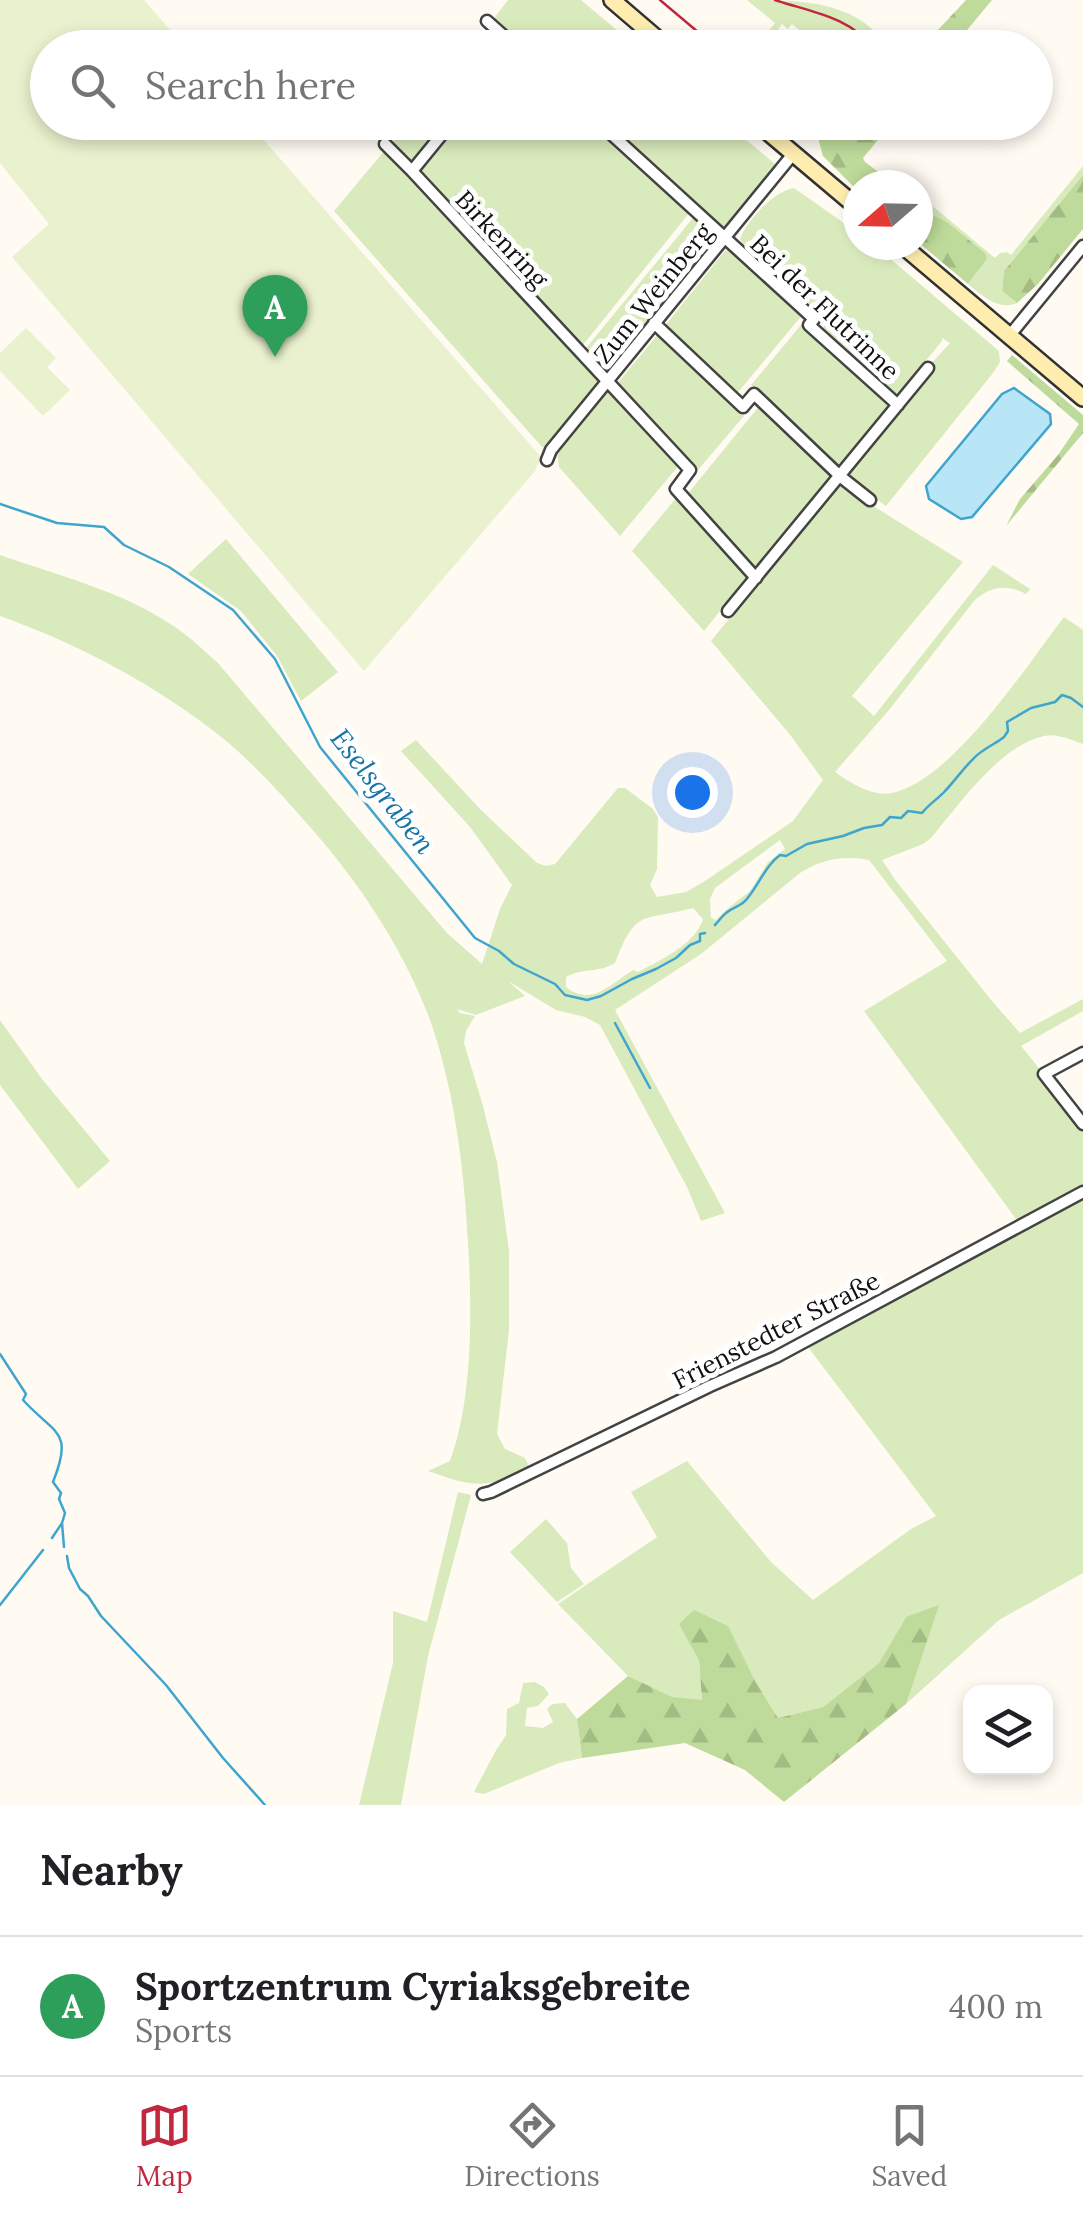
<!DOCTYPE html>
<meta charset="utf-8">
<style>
:root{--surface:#fff;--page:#f6f6f6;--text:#202124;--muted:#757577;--line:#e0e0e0;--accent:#c1273f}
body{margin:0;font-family:Lora,serif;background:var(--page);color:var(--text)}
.controls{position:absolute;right:30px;bottom:30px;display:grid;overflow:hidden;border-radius:20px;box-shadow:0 5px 15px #0003}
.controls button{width:90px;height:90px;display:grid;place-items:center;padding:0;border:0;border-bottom:2px solid var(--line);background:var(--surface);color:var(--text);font:50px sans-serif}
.compass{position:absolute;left:843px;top:170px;width:90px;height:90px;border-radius:50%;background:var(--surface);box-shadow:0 5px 15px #0003;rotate:250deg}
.you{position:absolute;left:692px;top:792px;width:35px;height:35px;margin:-25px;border:8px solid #fff;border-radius:50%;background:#1a73e8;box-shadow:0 0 0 15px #1a73e833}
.badge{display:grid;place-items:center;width:65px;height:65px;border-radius:50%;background:var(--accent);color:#fff;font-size:32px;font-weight:700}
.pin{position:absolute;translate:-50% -82px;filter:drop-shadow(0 2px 5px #0008)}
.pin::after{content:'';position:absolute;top:52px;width:35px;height:30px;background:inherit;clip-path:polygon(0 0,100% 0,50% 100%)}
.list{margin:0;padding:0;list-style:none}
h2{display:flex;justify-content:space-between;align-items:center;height:130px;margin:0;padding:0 40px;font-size:42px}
h2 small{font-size:32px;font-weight:400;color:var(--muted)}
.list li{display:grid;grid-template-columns:65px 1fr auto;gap:30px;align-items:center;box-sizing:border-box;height:140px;padding:0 40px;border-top:2px solid var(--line)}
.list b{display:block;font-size:38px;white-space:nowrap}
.list p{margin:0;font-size:32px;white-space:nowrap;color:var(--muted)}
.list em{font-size:32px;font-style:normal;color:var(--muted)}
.icon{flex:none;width:55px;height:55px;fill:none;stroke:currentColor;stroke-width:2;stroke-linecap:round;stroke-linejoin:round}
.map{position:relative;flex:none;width:1083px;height:1805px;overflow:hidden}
.search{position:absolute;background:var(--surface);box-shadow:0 5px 15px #0003;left:30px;right:30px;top:30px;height:110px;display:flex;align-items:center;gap:25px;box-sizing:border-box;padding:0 35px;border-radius:55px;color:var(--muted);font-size:38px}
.sheet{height:270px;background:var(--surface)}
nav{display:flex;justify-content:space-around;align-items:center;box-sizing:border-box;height:140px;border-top:2px solid var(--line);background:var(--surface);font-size:28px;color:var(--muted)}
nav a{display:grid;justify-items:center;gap:5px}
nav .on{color:var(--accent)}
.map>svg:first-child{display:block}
.grass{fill:#d9eabc;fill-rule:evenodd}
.forest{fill:url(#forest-firs)}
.pitch{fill:#e9f1ce}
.water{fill:#b8e6f6;stroke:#3fa4ce;stroke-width:2.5}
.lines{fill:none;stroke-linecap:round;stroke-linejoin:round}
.stream{stroke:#3fa4ce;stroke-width:2.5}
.street-casing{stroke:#434343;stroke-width:15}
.secondary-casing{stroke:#323232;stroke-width:20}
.street{stroke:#fff;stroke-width:10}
.secondary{stroke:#feedaf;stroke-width:15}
.tram{stroke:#c1273f;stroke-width:2.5}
.labels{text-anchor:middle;stroke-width:10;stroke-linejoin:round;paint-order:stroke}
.street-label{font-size:25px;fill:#101010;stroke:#fff}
.water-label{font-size:28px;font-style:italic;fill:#1875a3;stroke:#fff}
</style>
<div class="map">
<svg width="1083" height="1805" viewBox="0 0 1083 1805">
<defs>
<pattern id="forest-firs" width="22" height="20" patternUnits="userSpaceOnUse" patternTransform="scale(2.5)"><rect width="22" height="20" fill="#bfdb9b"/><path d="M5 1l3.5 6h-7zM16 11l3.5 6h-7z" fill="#a3bb84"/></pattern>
</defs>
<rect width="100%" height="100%" fill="#fffbf3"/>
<!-- grass -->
<path class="grass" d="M508,0H581L637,47H521L492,21Z
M747,0C797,0 858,0 887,47H820L792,24L788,29L782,24L766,46L764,37L775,23Z
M409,123H448L412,165L390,145Z
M458,123H592L690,212L583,345L580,346L418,171Z
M602,123H726L775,164L721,231Z
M385,150L600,379L545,447H542L334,211Z
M1083,166V175L1004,271L1002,291L1017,303C998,311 983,296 968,284L987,259L927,217L918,226V217L930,204L995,258L1000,253L1007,252L1011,255Z
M794,188L858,233V245H874L999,351L1000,362L993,373L886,506L847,478L846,475L929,366L950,343L942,338V341L895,398L820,331L826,324L747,253L752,246L743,244L740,239C747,220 774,191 794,188Z
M693,218L715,238L607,370H603L586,352V348Z
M728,247L803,314L735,396L664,327Z
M801,325L886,401L888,406L839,465H835L751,385Z
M659,333L744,416L697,471L616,385Z
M609,389L679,465L620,536L559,467L557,453Z
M760,405L830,472L831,476L756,568L751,566L686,496Z
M840,483H843L862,499L963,562L852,696L874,716L993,565L1030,589L1026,594C1007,584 990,586 974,601L889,710L835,772C850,783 873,797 892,793C953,780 1027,665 1064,617L1083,630V744C1071,740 1057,733 1044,736C999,746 959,805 931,838L923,844L882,860L896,881L992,1001L1020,1033L1083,999V1011L1021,1046L1083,1122V1573L999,1620L906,1704L916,1670L906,1617L879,1663L823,1707L778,1718L755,1681L699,1660L702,1701L672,1698L628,1676L558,1604L657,1537L631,1492L687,1461L771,1562L813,1600L911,1529L936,1516L808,1347L1024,1230L864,1011L947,961L869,860C845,855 821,859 800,873L701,954L615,1010L725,1213L701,1221L687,1187L600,1025L585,1017L556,1010L508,981L525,996L476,1015L457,1009L460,1013L475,1016L466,1031L464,1043L483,1106L497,1162L509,1251V1330L497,1434L505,1449L525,1458L530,1468C488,1490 472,1487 428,1471L450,1461C473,1399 472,1309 468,1243C464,1168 454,1083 427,1012C400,944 358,881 310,827C283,796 256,766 225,740C158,686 81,645 0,616V555C57,575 125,592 175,627C190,637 203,650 217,662L447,933L482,964L500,909L512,885L470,827L401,751L416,740L480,809L537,863L546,866L555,864L618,788H625L653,809L658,817L657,869L650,885L657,897L686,892L705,881L793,821L823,780L791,736L711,641ZM780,840L785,849L768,862L750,891L727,909L716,920L711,918L710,899L715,888ZM693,908L703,919C695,945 660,960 638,972L633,970C613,982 592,1008 566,987V977C581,968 599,973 615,963C637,907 641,922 693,908Z
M677,497L749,575L704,631L632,551Z
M226,539L338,672L301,701L277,656L241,611L188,574Z
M0,1020L42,1079L110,1161L78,1189L0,1085Z
M458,1492L471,1495L428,1656L401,1805H359L393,1663V1611L427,1622Z
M546,1519L567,1543L571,1568L584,1584L557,1602L510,1552Z
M535,1682L544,1687L549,1694L538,1706L527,1708L525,1726L543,1728L553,1722L547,1709L552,1704L565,1703L577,1719L582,1758L559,1763L484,1794L474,1792L495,1752L506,1735L507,1709L519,1703L523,1683Z"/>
<!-- forest -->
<path class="forest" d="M966,0H992L953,47H922Z
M852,123H892L863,158L865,162L896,185H858V191L823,156L818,138L822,134L832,136L838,126Z
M1083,175V229L1038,284L1017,303L1002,291L1004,271Z
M932,215L947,222L986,254L987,259L968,284L918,242V226L926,217Z
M1012,355L1083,415V433L1006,526L1020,499L1058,455L1079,424L1007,361Z
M939,1605L906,1704L784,1802L745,1770L685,1743L582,1758L577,1719L628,1676L672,1697L702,1700L699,1660L679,1624L694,1610L728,1626L755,1681L778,1718L823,1707L879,1663L906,1617Z"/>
<!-- pitch -->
<path class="pitch" d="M0,0H144L185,47L48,48V122L249,123L541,457L535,471L364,671L12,257L49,224L0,163Z
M26,328L56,358L47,367L70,390L43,416L0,371V353Z"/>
<!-- water -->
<path class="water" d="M1014,388L1050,414L1051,424L972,517L961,519L929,499L926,486L1002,394Z"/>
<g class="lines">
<!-- stream -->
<path class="stream" d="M0,504L57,523L104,527L124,545L169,567L233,610L275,659L320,747L475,938L499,951L514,964L555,984L565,995L587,1000L601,996L632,979L656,969L676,958L690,945L700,941V934L705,933
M715,925C719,921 722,916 726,913C733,907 740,907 746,900C759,885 765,866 780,855L786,856L807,844L843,836L864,828L882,825L890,817L901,818L908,811L922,813C929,804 938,799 945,791C957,779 970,758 984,750C991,745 998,742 1004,737L1008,731L1007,722L1031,708L1055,702L1062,695L1071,698L1083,707
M615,1023L650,1088
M0,1354L26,1394L23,1400C55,1435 74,1430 53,1482L61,1493L59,1499L65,1513L62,1523L64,1547
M52,1538L62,1523
M67,1556L69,1568L80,1589L88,1596L101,1616L166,1685L223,1758L265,1805
M0,1605L43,1550"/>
<!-- street casing -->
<g class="street-casing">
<path id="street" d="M487,21L515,46
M452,122L412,171L690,470L676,489L756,578
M598,122L814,319L809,325L898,405
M385,144L412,171
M654,323L743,407L754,394L841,477L870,500
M1010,335L1083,246
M547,460L551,450L793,154
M728,611L928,368
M1083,1053L1044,1074L1083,1124
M483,1494L491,1492L710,1386L776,1357L1083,1192"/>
</g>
<!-- secondary casing -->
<g class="secondary-casing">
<path id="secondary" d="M612,0L668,48
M756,122L858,208
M902,245L1083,398"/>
</g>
<!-- street -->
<use href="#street" class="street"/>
<!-- secondary -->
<use href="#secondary" class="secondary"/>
<!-- tram -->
<path class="tram" d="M660,0L717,48
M775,0C807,11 852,17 872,48"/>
</g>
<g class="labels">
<!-- street labels -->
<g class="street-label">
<text transform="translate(502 239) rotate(47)" y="9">Birkenring</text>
<text transform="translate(653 293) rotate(-51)" y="9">Zum Weinberg</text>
<text transform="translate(825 307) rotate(44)" y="9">Bei der Flutrinne</text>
<text transform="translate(776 1330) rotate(-27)" y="9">Frienstedter Straße</text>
</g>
<!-- water labels -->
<g class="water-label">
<text transform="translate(383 791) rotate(52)" y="10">Eselsgraben</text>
</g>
</g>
</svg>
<div class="controls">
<button><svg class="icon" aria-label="layers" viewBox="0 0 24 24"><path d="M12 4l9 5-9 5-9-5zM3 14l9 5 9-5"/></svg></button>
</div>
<svg class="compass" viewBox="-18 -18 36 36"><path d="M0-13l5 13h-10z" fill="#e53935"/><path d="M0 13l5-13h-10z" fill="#757577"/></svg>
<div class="you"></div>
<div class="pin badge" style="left:275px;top:357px;background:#2e9e5b">A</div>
<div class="search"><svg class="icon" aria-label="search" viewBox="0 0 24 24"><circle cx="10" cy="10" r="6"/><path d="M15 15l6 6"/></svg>Search here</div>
</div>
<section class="sheet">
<h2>Nearby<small></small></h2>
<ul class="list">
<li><span class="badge" style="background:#2e9e5b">A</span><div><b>Sportzentrum Cyriaksgebreite</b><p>Sports</p></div><em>400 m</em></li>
</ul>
</section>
<nav>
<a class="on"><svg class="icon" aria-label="map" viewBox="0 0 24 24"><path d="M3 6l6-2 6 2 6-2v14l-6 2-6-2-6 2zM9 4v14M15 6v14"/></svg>Map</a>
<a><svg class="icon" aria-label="directions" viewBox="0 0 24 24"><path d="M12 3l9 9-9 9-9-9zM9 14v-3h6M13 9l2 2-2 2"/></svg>Directions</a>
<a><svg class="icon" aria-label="saved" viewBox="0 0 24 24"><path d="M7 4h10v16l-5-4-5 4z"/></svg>Saved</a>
</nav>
